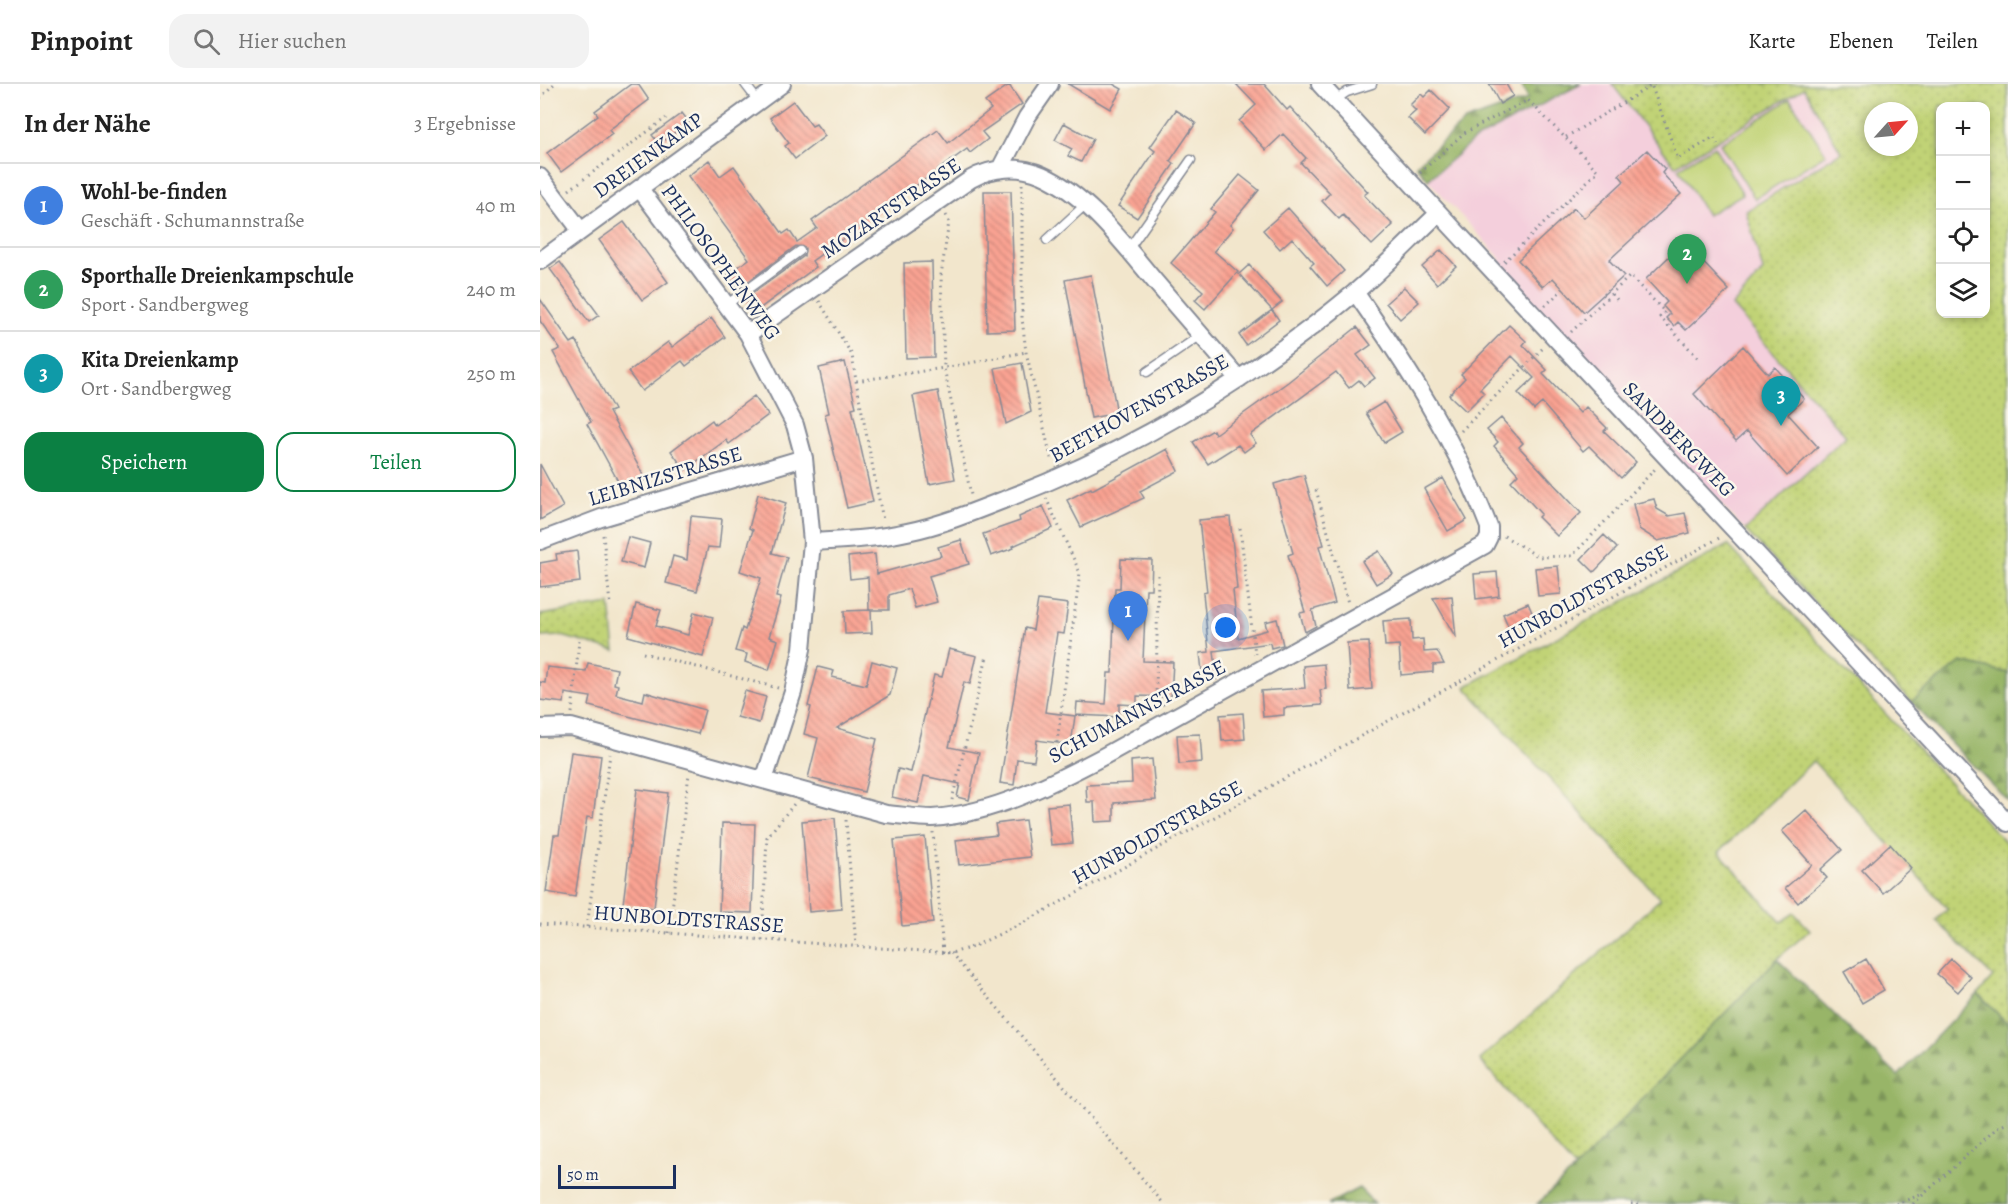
<!DOCTYPE html>
<html lang="de">
<meta charset="utf-8">
<style>
:root{--surface:#fff;--page:#f2f2f2;--text:#222;--muted:#767676;--line:#e0e0e0;--accent:#0b8043}
body{margin:0;font-family:Alegreya,serif;background:var(--page);color:var(--text)}
.controls{position:absolute;right:18px;top:18px;display:grid;overflow:hidden;border-radius:12px;box-shadow:0 3px 9px #0003}
.controls button{width:54px;height:54px;display:grid;place-items:center;padding:0;border:0;border-bottom:2px solid var(--line);background:var(--surface);color:var(--text);font:30px sans-serif}
.compass{position:absolute;left:1324px;top:18px;width:54px;height:54px;border-radius:50%;background:var(--surface);box-shadow:0 3px 9px #0003;rotate:63deg}
.scale{position:absolute;left:18px;bottom:15px;width:118px;box-sizing:border-box;padding-left:6px;border:3px solid #1b2f5e;border-top:0;font-size:16px;line-height:21px;white-space:nowrap;color:#1b2f5e;-webkit-text-stroke:4px #fbf7ec;paint-order:stroke}
.you{position:absolute;left:686px;top:544px;width:21px;height:21px;margin:-15px;border:4px solid #fff;border-radius:50%;background:#1a73e8;box-shadow:0 0 0 9px #1a73e833}
.badge{display:grid;place-items:center;width:39px;height:39px;border-radius:50%;background:var(--accent);color:#fff;font-size:20px;font-weight:700}
.pin{position:absolute;translate:-50% -50px;filter:drop-shadow(0 2px 3px #0008)}
.pin::after{content:'';position:absolute;top:32px;width:21px;height:18px;background:inherit;clip-path:polygon(0 0,100% 0,50% 100%)}
.list{margin:0;padding:0;list-style:none}
h2{display:flex;justify-content:space-between;align-items:center;height:78px;margin:0;padding:0 24px;font-size:26px}
h2 small{font-size:20px;font-weight:400;color:var(--muted)}
.list li{display:grid;grid-template-columns:39px 1fr auto;gap:18px;align-items:center;box-sizing:border-box;height:84px;padding:0 24px;border-top:2px solid var(--line)}
.list b{display:block;font-size:22px;white-space:nowrap}
.list p{margin:0;font-size:20px;white-space:nowrap;color:var(--muted)}
.list em{font-size:20px;font-style:normal;color:var(--muted)}
.actions{display:flex;gap:12px;padding:18px 24px}
.actions a{flex:1;padding:14px 0;border:2px solid var(--accent);border-radius:18px;text-align:center;font-size:21px;color:var(--accent)}
.actions .main{background:var(--accent);color:#fff}
.icon{flex:none;width:33px;height:33px;fill:none;stroke:currentColor;stroke-width:2;stroke-linecap:round;stroke-linejoin:round}
.map{position:relative;flex:none;width:1468px;height:1120px;overflow:hidden}
header{display:flex;align-items:center;gap:36px;box-sizing:border-box;height:84px;padding:0 30px;background:var(--surface);border-bottom:2px solid var(--line)}
header strong{font-size:28px}
nav{display:flex;gap:33px;margin-inline-start:auto;font-size:21px}
.search{width:420px;height:54px;background:var(--page);display:flex;align-items:center;gap:15px;box-sizing:border-box;padding:0 21px;border-radius:18px;color:var(--muted);font-size:22px}
main{display:flex}
aside{flex:1;background:var(--surface)}
.map>svg:first-child{display:block}
.built{fill:#f4cfdc}
.grass{fill:url(#grass-dots);stroke:#6e816a;stroke-width:1.5;fill-rule:evenodd}
.forest{fill:url(#forest-firs);stroke:#5a7262;stroke-width:1.5}
.garden{fill:#c1d376;stroke:#6e816a;stroke-width:1.5}
.building{fill:url(#building-back-hatch)}
.lines{fill:none;stroke-linecap:round;stroke-linejoin:round}
.service-casing{stroke:#868a95;stroke-width:11}
.minor-casing{stroke:#868a95;stroke-width:20}
.path{stroke:#868a95;stroke-width:3;stroke-dasharray:1.5 4.5;stroke-linecap:butt}
.service{stroke:#fff;stroke-width:8}
.minor{stroke:#fff;stroke-width:16}
.labels{text-anchor:middle;stroke-width:5;stroke-linejoin:round;paint-order:stroke}
.street-label{font-size:21px;fill:#1b2f5e;stroke:#fbf7ec}
</style>
<header>
<strong>Pinpoint</strong>
<div class="search"><svg class="icon" aria-label="search" viewBox="0 0 24 24"><circle cx="10" cy="10" r="6"/><path d="M15 15l6 6"/></svg>Hier suchen</div>
<nav><a>Karte</a><a>Ebenen</a><a>Teilen</a></nav>
</header>
<main>
<aside>
<h2>In der Nähe<small>3 Ergebnisse</small></h2>
<ul class="list">
<li><span class="badge" style="background:#3f7fe0">1</span><div><b>Wohl-be-finden</b><p>Geschäft · Schumannstraße</p></div><em>40 m</em></li>
<li><span class="badge" style="background:#2e9e5b">2</span><div><b>Sporthalle Dreienkampschule</b><p>Sport · Sandbergweg</p></div><em>240 m</em></li>
<li><span class="badge" style="background:#0f9aa8">3</span><div><b>Kita Dreienkamp</b><p>Ort · Sandbergweg</p></div><em>250 m</em></li>
</ul>
<div class="actions"><a class="main">Speichern</a><a>Teilen</a></div>
</aside>
<div class="map">
<svg width="1468" height="1120" viewBox="0 0 1468 1120">
<defs>
<pattern id="grass-dots" width="8" height="8" patternUnits="userSpaceOnUse" patternTransform="scale(1.5)"><rect width="8" height="8" fill="#c1d376"/><path d="M2 2h.1M6 6h.1" fill="none" stroke="#a5b568" stroke-width="1.8" stroke-linecap="round"/></pattern>
<pattern id="forest-firs" width="22" height="20" patternUnits="userSpaceOnUse" patternTransform="scale(1.5)"><rect width="22" height="20" fill="#98b567"/><path d="M5 1l3.5 6h-7zM16 11l3.5 6h-7z" fill="#7b9458"/></pattern>
<pattern id="building-back-hatch" width="6" height="6" patternUnits="userSpaceOnUse" patternTransform="scale(1.5)"><rect width="6" height="6" fill="#faa392"/><path d="M-1 5l2 2M0 0l6 6M5-1l2 2" fill="none" stroke="#ca857a"/></pattern>
</defs>
<rect width="100%" height="100%" fill="#fbf7ec"/>
<filter id="ink" filterUnits="userSpaceOnUse"><feTurbulence type="fractalNoise" baseFrequency=".0167" numOctaves="2"/><feDisplacementMap in="SourceGraphic" scale="12" xChannelSelector="R" yChannelSelector="G"/><feConvolveMatrix kernelMatrix="1 2 1 2 8 2 1 2 1" color-interpolation-filters="sRGB"/></filter>
<filter id="wash" filterUnits="userSpaceOnUse"><feTurbulence type="fractalNoise" baseFrequency=".008" numOctaves="4" result="noise"/><feDisplacementMap in="SourceGraphic" scale="24" xChannelSelector="R" yChannelSelector="G"/><feGaussianBlur stdDeviation="1.35" result="paint"/><feColorMatrix in="noise" values="0 0 0 0 0 0 0 0 0 0 0 0 0 0 0 0 0 1.4 0 .05"/><feComposite in="paint" operator="in"/></filter>
<g filter="url(#wash)">
<rect width="100%" height="100%" fill="#f2e6cc"/>
<!-- built -->
<path class="built" d="M1041,0H1072L1135,82L1263,4L1302,68L1207,127L1223,187L1192,222L1306,352L1205,446L957,179L961,175L888,96L934,56Z"/>
<!-- grass -->
<path class="grass" d="M1072,0H1468V589L1421,578L1371,618L1205,446L1306,352L1192,222L1223,187L1206,127L1301,68L1264,4L1135,82ZM1400,22H1446V230H1400ZM1333,27H1369V63H1333Z
M1188,461L1468,761V940L1438,910L1453,893L1396,836L1408,825L1273,677L1179,768L1241,838L1254,829L1270,846L1237,875L1035,1085L940,976L1120,815L925,603Z
M70,520L75,567L22,552L0,553V531Z"/>
<!-- forest -->
<path class="forest" d="M981,0H1041L934,56L888,96L876,81L925,37L988,15Z
M1421,578L1468,589V717L1371,618Z
M1237,875L1358,992L1438,910L1468,940V1120H997L1035,1085Z
M819,1104L835,1120H788Z"/>
<!-- garden -->
<path class="garden" d="M1250,15L1286,70L1215,115L1180,60Z
M1174,62L1203,110L1167,131L1138,84Z"/>
<g id="blocks">
<!-- building -->
<path class="building" d="M91,0H98L109,16L69,46L72,50L21,88L7,69L58,31L55,27Z
M528,0H573L582,5L570,25Z
M696,0H724L747,26L750,23L828,108L824,111L853,141L832,161L803,131L799,135L782,117L790,109L761,79L766,74L743,50L726,66L699,37L716,21Z
M949,0H966L973,12L960,20Z
M469,1L482,20L442,48L448,55L430,69L427,65L272,177L276,183L215,228L205,215L264,172L265,164L256,162L198,205L187,191L209,175L148,92L169,76L180,92L194,82L243,150L249,146L257,158L277,144L272,137L398,46L408,59L451,25L445,18Z
M891,6L910,25L885,51L868,34L876,27L870,21L881,10L884,13Z
M253,17L272,42L276,40L285,52L255,75L245,62L249,59L230,34Z
M636,26L656,39L630,77L634,80L597,134L578,122L615,67L610,63Z
M142,29L149,38L119,60L112,51Z
M524,39L553,55L541,78L528,72L532,65L515,56Z
M1107,66L1125,85L1122,89L1141,110L1069,176L1084,192L1044,228L1013,194L1003,203L978,176L1034,124L1044,134L1084,97L1079,91Z
M700,91L719,106L690,141L693,144L674,167L698,188L665,225L655,216L663,207L631,179L675,128L671,125Z
M444,107H471L475,246L447,247Z
M748,124L804,187L787,202L770,182L774,179L752,154L740,165L723,146Z
M84,138L128,198L102,216L59,156Z
M1144,158L1189,206L1146,246L1138,238L1134,242L1126,234L1130,230L1123,222L1127,218L1106,195Z
M901,166L916,182L897,200L882,183Z
M20,178L59,231L49,238L10,185Z
M392,178L394,273L366,274L364,179Z
M709,181L742,218L732,226L699,190Z
M551,191L577,329L551,334L525,196Z
M864,203L879,218L860,235L846,219Z
M0,215L31,259L36,256L74,326L69,328L106,396L84,408L47,340L51,338L13,268L20,265L0,237Z
M732,226L739,236L706,261L699,251Z
M171,234L185,253L146,282L142,277L102,307L88,288L128,258L132,263Z
M969,241L986,257L983,261L1007,286L1003,290L1040,329L1046,323L1067,344L1064,347L1096,378L1081,394L1049,362L1043,367L1002,319L994,326L978,309L994,294L972,272L940,305L944,309L926,327L909,311L925,294L921,290Z
M817,243L831,261L817,271L835,294L824,302L819,296L809,304L796,288L710,351L716,359L704,368L698,361L668,380L653,358L673,346L675,350L748,298Z
M1203,262L1228,290L1235,283L1264,315L1248,330L1278,363L1247,392L1207,347L1196,357L1154,310Z
M305,278L316,323L312,324L333,418L307,424L285,330L289,329L279,284Z
M482,279L491,328L466,340L455,284Z
M398,307L415,395L389,400L373,312Z
M214,312L228,331L189,360L186,356L145,386L131,367L172,336L175,341Z
M844,318L862,348L844,359L826,329Z
M961,334L983,359L979,363L1041,429L1017,452L998,433L1001,430L971,397L978,390L954,362L958,358L947,346Z
M627,365L638,387L600,407L604,414L541,443L527,416L551,404L552,406Z
M0,380L23,423L0,436Z
M764,391L784,461L779,462L795,519L772,526L776,542L765,548L760,529L765,528L748,471L753,469L734,400Z
M903,394L927,436L908,447L884,405Z
M218,410L246,419L232,469L247,473L236,513L241,514L229,553L238,556L229,586L205,578L207,570L195,567L202,544L205,546L221,494L200,487L213,446L209,444Z
M1114,415L1117,425L1129,432L1145,429L1150,449L1118,457L1099,445L1093,420Z
M503,422L513,444L473,462L474,464L451,472L443,450L480,437L479,433Z
M151,432L182,435L179,464L168,463L157,507L126,499L133,472L147,476Z
M690,433L697,505L693,506L698,554L727,546L725,538L737,535L743,561L731,564L730,559L674,567L677,595L663,596L660,569L669,568L663,509L667,508L659,436Z
M1064,451L1077,464L1054,488L1041,475Z
M88,453L110,459L104,484L81,478Z
M421,456L429,480L389,492L397,518L375,524L369,505L349,511V526H329L328,493L310,495L308,473L335,470L337,490L401,472L398,463Z
M37,467L40,498L0,503V479L17,476L16,470Z
M839,467L853,490L836,500L822,477Z
M581,475L612,476L611,505H606L603,577L633,578L631,613L597,612V621L579,620V633L536,631L537,618L566,620L568,589H572L575,504H580Z
M1018,482L1021,510L998,512L995,484Z
M957,488L959,512L936,515L934,490Z
M912,512L916,554L893,514Z
M498,516L528,520L524,550L517,549L505,628L535,632L531,661L497,656L494,677L477,675L474,701L460,699L485,544L493,546Z
M988,519L994,533L969,544L963,530Z
M96,520L121,526L116,542L148,551L154,528L173,533L163,573L88,552Z
M331,526L332,549L305,550L304,527Z
M871,535L872,556L883,555L884,568L897,567L904,580L893,581V588L861,591L859,561L845,562L843,537Z
M829,558L832,605L810,607L807,559Z
M409,565L437,572L430,600L424,598L409,663L439,669L429,716L417,713L420,700L384,692L378,719L352,713L358,685L371,688L394,591L402,593Z
M332,577L357,584L350,611L297,644L337,655L324,708L268,694L278,654L264,650L271,623L268,622L278,583L294,587L292,593L326,601Z
M48,579L77,585L74,600L78,601L76,610L103,617L105,608L165,626L158,650L49,622L51,613L25,609L24,619L0,616V598L5,599L7,583L46,587Z
M784,580L786,605L780,606L782,621L744,624V631L723,633L721,607L765,604L763,582Z
M205,607L226,613L219,639L197,633Z
M703,629L705,655L682,657L680,631Z
M660,650L662,678L639,680L637,651Z
M31,668L61,672L53,734L47,733L35,813L6,808L14,751H19Z
M612,675L616,716L574,719V737L555,738L554,718H547L546,701L592,699L591,677Z
M97,705L128,709L114,824L83,820Z
M529,720L533,759L511,761L507,722Z
M1266,726L1302,766L1280,786L1287,794L1258,819L1245,804L1272,781L1242,747Z
M295,734L302,825L269,828L262,737Z
M485,736L490,773L419,781L416,756L457,751L455,740Z
M182,739L215,740L212,829L179,828Z
M385,753L393,839L362,842L354,756Z
M1350,760L1371,784L1343,809L1322,786Z
M1326,875L1344,906L1322,919L1304,888Z
M1411,875L1431,893L1418,908L1397,890Z"/>
</g>
</g>
<g filter="url(#ink)">
<use href="#blocks" fill-opacity="0" stroke="#868a95" stroke-width="1.5"/>
<g class="lines">
<!-- service casing -->
<g class="service-casing">
<path id="service" d="M205,0L218,17
M795,16L807,8L832,0
M507,156L545,121
M588,166L651,76
M186,221L260,167
M607,288L661,251"/>
</g>
<!-- minor casing -->
<g class="minor-casing">
<path id="minor" d="M780,0C1007,248 1239,492 1468,739
M460,85L487,33L510,0
M0,93L41,147
M100,105L208,250L255,341L264,374L272,458L262,565L253,608L224,696
M0,177L242,0
M208,250L431,95C452,83 479,81 502,91C549,112 585,162 618,201C645,232 672,264 699,295
M0,457L61,434L264,374
M272,458C304,456 335,455 367,448C401,441 433,428 466,415C591,367 709,296 813,210C843,185 870,156 899,129
M0,644L31,643L346,730C361,731 377,734 392,734C454,730 513,699 566,671L945,461L949,453V443C916,358 867,282 815,208"/>
</g>
<!-- path -->
<path class="path" d="M1112,3L1138,75L1174,53L1179,64
M0,14L14,0
M1026,53L1114,0
M880,89L924,49L988,16L1058,87L964,178
M482,100V234L486,268L512,378
M29,106L126,34
M406,131L409,138L401,191L404,284L431,411
M1072,210L1080,219
M279,217L312,271L316,297L404,284L486,268
M1005,222L1023,205
M1031,248L1090,192L1125,228L1120,233L1158,274
M316,297L343,436
M921,347L1003,264
M776,406L808,519
M506,414L540,489L514,680
M700,444L715,570
M63,451L70,520
M964,452L999,473L1032,472L1115,385
M618,491L616,613L624,621
M103,569L238,604
M32,629L39,556
M412,716L447,572
M306,736L316,862
M393,748L403,869
M0,840L411,869L430,864L481,840L1181,453
M47,843L70,670
M129,849L149,690
M222,856L227,753L254,720
M411,869L624,1120
M1091,1120H1100
M1356,1120L1380,1111
M1373,1120L1458,1043L1468,1039"/>
<!-- service -->
<use href="#service" class="service"/>
<!-- minor -->
<use href="#minor" class="minor"/>
</g>
</g>
<g class="labels">
<!-- street labels -->
<g class="street-label">
<text transform="translate(108 71) rotate(-36)" y="7">DREIENKAMP</text>
<text transform="translate(351 124) rotate(-34)" y="7">MOZARTSTRASSE</text>
<text transform="translate(181 178) rotate(54)" y="7">PHILOSOPHENWEG</text>
<text transform="translate(599 324) rotate(-29)" y="7">BEETHOVENSTRASSE</text>
<text transform="translate(1139 355) rotate(46)" y="7">SANDBERGWEG</text>
<text transform="translate(125 392) rotate(-17)" y="7">LEIBNIZSTRASSE</text>
<text transform="translate(1043 512) rotate(-29)" y="7">HUNBOLDTSTRASSE</text>
<text transform="translate(597 627) rotate(-28)" y="7">SCHUMANNSTRASSE</text>
<text transform="translate(617 748) rotate(-29)" y="7">HUNBOLDTSTRASSE</text>
<text transform="translate(149 835) rotate(4)" y="7">HUNBOLDTSTRASSE</text>
</g>
</g>
</svg>
<div class="controls">
<button>+</button>
<button>−</button>
<button><svg class="icon" aria-label="locate" viewBox="0 0 24 24"><circle cx="12" cy="12" r="6"/><path d="M12 2v4M12 18v4M2 12h4M18 12h4"/></svg></button>
<button><svg class="icon" aria-label="layers" viewBox="0 0 24 24"><path d="M12 4l9 5-9 5-9-5zM3 14l9 5 9-5"/></svg></button>
</div>
<svg class="compass" viewBox="-18 -18 36 36"><path d="M0-13l5 13h-10z" fill="#e53935"/><path d="M0 13l5-13h-10z" fill="#767676"/></svg>
<div class="scale">50 m</div>
<div class="you"></div>
<div class="pin badge" style="left:588px;top:557px;background:#3f7fe0">1</div>
<div class="pin badge" style="left:1147px;top:200px;background:#2e9e5b">2</div>
<div class="pin badge" style="left:1241px;top:342px;background:#0f9aa8">3</div>
</div>
</main>
